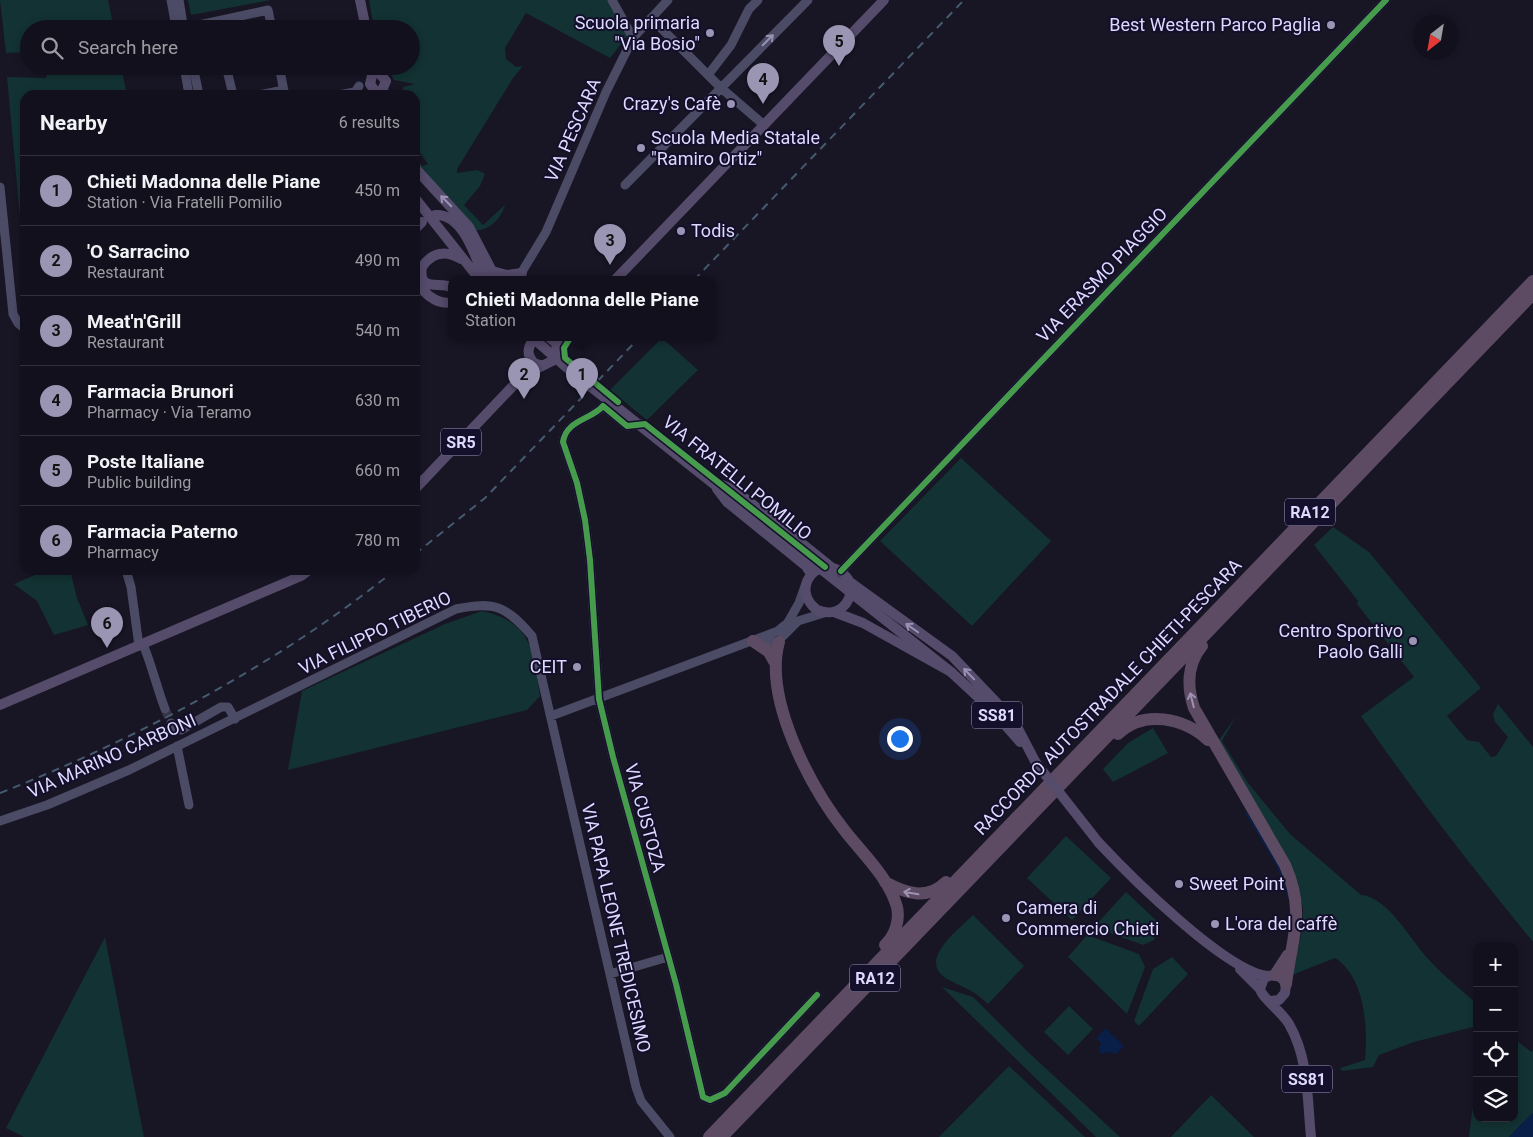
<!DOCTYPE html>
<meta charset="utf-8">
<style>
:root{--surface:#12101c;--page:#1b1925;--text:#f1f3f6;--muted:#9c9da3;--line:#31303b;--accent:#9995b3}
body{margin:0;font-family:Roboto,sans-serif;background:var(--page);color:var(--text)}
.controls{position:absolute;right:15px;bottom:15px;display:grid;overflow:hidden;border-radius:10px;box-shadow:0 2px 8px #0003}
.controls button{width:45px;height:45px;display:grid;place-items:center;padding:0;border:0;border-bottom:1px solid var(--line);background:var(--surface);color:var(--text);font:25px sans-serif}
.compass{position:absolute;left:1413px;top:15px;width:45px;height:45px;border-radius:50%;background:var(--surface);box-shadow:0 2px 8px #0003;rotate:211deg}
.you{position:absolute;left:899px;top:738px;width:18px;height:18px;margin:-12px;border:4px solid #fff;border-radius:50%;background:#1a73e8;box-shadow:0 0 0 8px #1a73e833}
.badge{display:grid;place-items:center;width:32px;height:32px;border-radius:50%;background:var(--accent);color:#111;font-size:16px;font-weight:700}
.pin{position:absolute;translate:-50% -41px;filter:drop-shadow(0 1px 2px #0008)}
.pin::after{content:'';position:absolute;top:26px;width:18px;height:15px;background:inherit;clip-path:polygon(0 0,100% 0,50% 100%)}
.popup{position:absolute;left:448px;top:276px;width:268px;height:65px;box-sizing:border-box;display:grid;place-content:center;border-radius:10px;background:var(--surface);filter:drop-shadow(0 1px 4px #0005);font-size:16px;white-space:nowrap;color:var(--muted)}
.popup b{font-size:19px;color:var(--text)}
.popup::after{content:'';position:absolute;left:50%;top:100%;margin-left:-10px;border:10px solid transparent;border-top-color:var(--surface)}
.list{margin:0;padding:0;list-style:none}
h2{display:flex;justify-content:space-between;align-items:center;height:65px;margin:0;padding:0 20px;font-size:21px}
h2 small{font-size:16px;font-weight:400;color:var(--muted)}
.list li{display:grid;grid-template-columns:32px 1fr auto;gap:15px;align-items:center;box-sizing:border-box;height:70px;padding:0 20px;border-top:1px solid var(--line)}
.list b{display:block;font-size:19px;white-space:nowrap}
.list p{margin:0;font-size:16px;white-space:nowrap;color:var(--muted)}
.list em{font-size:16px;font-style:normal;color:var(--muted)}
.icon{flex:none;width:28px;height:28px;fill:none;stroke:currentColor;stroke-width:2;stroke-linecap:round;stroke-linejoin:round}
.map{position:relative;flex:none;width:1533px;height:1137px;overflow:hidden}
.search{position:absolute;background:var(--surface);box-shadow:0 2px 8px #0003;left:20px;top:20px;width:400px;height:55px;display:flex;align-items:center;gap:12px;box-sizing:border-box;padding:0 18px;border-radius:28px;color:var(--muted);font-size:19px}
.panel{position:absolute;background:var(--surface);box-shadow:0 2px 8px #0003;left:20px;top:90px;width:400px;height:485px;border-radius:15px}
.map>svg:first-child{display:block}
.green{fill:#133233}
.water{fill:#091f48}
.lines{fill:none;stroke-linecap:round;stroke-linejoin:round}
.stream{stroke:#091f48;stroke-width:2}
.minor-tunnel{stroke:#363346;stroke-width:9;stroke-dasharray:9 4.5;stroke-linecap:butt}
.minor{stroke:#4c4b66;stroke-width:9}
.major{stroke:#554b6b;stroke-width:10}
.highway{stroke:#5d4b64;stroke-width:12}
.rail{stroke:#455b6f;stroke-width:2;stroke-dasharray:8 6;stroke-linecap:butt}
.major-bridge{stroke:#554b6b;stroke-width:10}
.cycleway-casing{stroke:#140f2b;stroke-width:9}
.cycleway{stroke:#469c4c;stroke-width:6}
.oneway{stroke:#9592b2}
.oneway2{stroke:#9a92b5}
.oneway3{stroke:#9e92b2}
.poi-dot{fill:#9995b3;stroke:#140f2b;stroke-width:2}
.labels{text-anchor:middle;stroke-width:4;stroke-linejoin:round;paint-order:stroke}
.shield{fill:#140f2b;stroke:#a19dbf;stroke-width:1}
.shield-label{font-size:16px;font-weight:bold;fill:#dedaff}
.poi-label{font-size:18px;fill:#dedaff;stroke:#140f2b;text-anchor:end}
.street-label{font-size:18px;fill:#dedaff;stroke:#140f2b}
</style>
<div class="map">
<svg width="1533" height="1137" viewBox="0 0 1533 1137">
<rect width="100%" height="100%" fill="#181525"/>
<!-- green -->
<path class="green" d="M0,0H108L114,29H29V52L6,53Z
M188,0H271L191,15Z
M369,0H609L628,35L610,58L526,13L505,48L506,59L516,67L523,66L513,78L457,169V173L477,170L485,174L480,186L464,205L483,225L505,205C502,217 489,232 475,230L415,166V157L423,166L428,164L415,146V95H403V87L415,84L394,80L387,66H411V29H374Z
M49,66H121L127,95H25V270L7,77L46,78Z
M662,338L698,370L647,420L610,390Z
M961,458L1051,541L972,626L880,541Z
M1333,527L1369,552L1481,688L1447,716L1467,740L1479,742L1491,757L1496,756L1508,737L1495,722L1493,714L1498,704L1533,747V942C1473,869 1415,794 1361,716L1414,677L1357,604L1358,601L1314,545Z
M47,570H70L77,598L88,625L54,635L37,601L14,584Z
M482,611C532,622 533,651 540,696L527,710L288,770L302,691L445,624Z
M1237,715L1222,741L1248,783L1290,834L1361,895C1389,897 1412,943 1431,962C1445,977 1462,990 1477,1004V1026L1414,1042L1379,1055L1373,1067L1342,1071L1340,1068L1365,1060C1368,1027 1365,977 1335,958L1292,975L1302,931L1303,909L1298,884L1286,857L1216,744Z
M1153,728L1168,753L1113,782L1103,769L1128,743Z
M1066,836L1111,878L1072,920L1027,878Z
M1126,892L1159,923L1154,940L1143,945L1094,927Z
M973,915L1024,966L988,1004C973,990 971,991 953,982C912,964 956,932 973,915Z
M1087,935L1139,954L1145,967L1127,1014L1068,957Z
M105,937L144,1137H24L6,1128Z
M1172,957L1188,974L1139,1026L1134,1021L1153,969Z
M942,987L973,997L1028,1052L1120,1137H1096Z
M1069,1006L1093,1029L1068,1055L1044,1032Z
M1514,1038L1531,1052L1533,1050V1113L1509,1137H1469L1472,1112L1477,1095V1118H1514Z
M1009,1066L1085,1137H939Z
M1211,1095L1254,1137H1171Z"/>
<!-- water -->
<path class="water" d="M1105,1028L1124,1046L1116,1054L1107,1052L1102,1054L1099,1051L1101,1043L1096,1039Z
M1533,1113V1137H1509L1529,1116Z"/>
<g class="lines">
<!-- stream -->
<path class="stream" d="M1246,813L1277,864L1289,898"/>
<!-- minor-tunnel -->
<path class="minor-tunnel" d="M165,709L171,723"/>
<!-- minor -->
<path class="minor" d="M171,0L176,27
M612,0L633,38
M651,18L720,87L764,125
M175,21L178,26L183,24L179,0
M185,28L268,10L272,29
M184,66L189,95
M193,66L199,95
M226,66L233,95
M279,66L284,91H279L280,95
M708,75L731,45L749,9L758,0
M259,95L279,91
M338,95L355,92L359,86
M625,185L808,0
M0,187L13,314L18,323L25,329
M517,280L546,232L606,92L633,38L668,0
M641,424L627,426L603,406C591,420 566,420 563,442L577,483L585,520L590,560L599,699L613,757L676,984L703,1097L710,1100L725,1093L817,995
M126,570L131,587L139,646
M841,571L1386,0
M783,631L799,603L805,586
M783,636L798,621L824,613
M754,641L779,642
M143,644C152,666 157,688 165,709
M551,716L778,631L785,625
M171,723L176,728L181,730L221,707H228L235,719
M177,746L189,805
M0,821L47,805L129,770L456,609C495,601 506,606 532,636L636,1087L641,1101L670,1137
M610,974L668,957"/>
<!-- major -->
<path class="major" d="M360,0L366,29
M370,66L372,76L370,84L378,95
M377,66L380,74L386,81L383,88L384,95
M415,168L469,227L492,271L494,280
M415,198L480,280
M435,215C464,213 476,259 485,280
M415,229L422,222
M492,271L507,275L522,273
M415,276C419,291 437,306 452,302
M615,280L884,0
M452,288C441,280 418,294 422,267C432,252 446,250 461,259
M536,338C527,345 526,355 534,363L542,366L554,360L565,338
M550,338L555,342L558,351
M415,489L512,387L534,370L542,366
M717,489L727,502L806,566L811,574
M790,534L831,567
M850,582C854,604 837,618 817,610C803,599 801,583 815,571C830,563 842,569 850,582L952,656L1014,721L1036,763
M834,612L863,623L951,672L992,710L1020,742
M0,705L301,576L309,570
M1099,843C1129,875 1226,972 1268,976
M1240,969L1260,989
M1269,1001L1279,1000L1285,993L1286,984C1281,975 1273,973 1264,978L1260,989C1262,998 1282,1012 1289,1024C1309,1059 1307,1098 1311,1137"/>
<!-- highway -->
<path class="highway" d="M753,641L769,652L774,661
M779,642C763,699 811,788 845,831C863,854 889,878 897,907C900,921 895,935 885,945
M1202,646C1187,664 1187,687 1194,708L1285,865C1306,913 1292,936 1286,984
M1118,734C1144,709 1184,718 1208,740
M885,882C905,893 927,901 946,882
M1275,975L1288,955
M709,1137L1533,281
M722,1137L1533,294"/>
<!-- rail -->
<path class="rail" d="M694,280L964,0
M415,554L485,498L639,338
M0,793C137,739 281,662 395,570"/>
<!-- major-bridge -->
<path class="major-bridge" d="M533,338L566,367L951,672
M719,484L733,489L790,534
M1036,763L1099,843"/>
<!-- cycleway casing -->
<g class="cycleway-casing">
<path id="cycleway" d="M569,340L564,348L565,358L618,402
M841,571L1386,0
M817,995L725,1093L710,1100L703,1097L676,984L613,757L599,699L590,560L585,520L577,483L563,442C566,420 591,420 603,406L627,426L645,424L825,567"/>
</g>
<!-- cycleway -->
<use href="#cycleway" class="cycleway"/>
</g>
<!-- one-way arrows -->
<defs><path id="oneway-shaft" d="M-6 0H5M1.5-3L5.5 0L1.5 3" fill="none" stroke-width="1.6" stroke-linecap="round" stroke-linejoin="round" transform="scale(1.25)"/></defs>
<use class="oneway" href="#oneway-shaft" transform="translate(768 40) rotate(-45)"/>
<g class="oneway2">
<use href="#oneway-shaft" transform="translate(446 201) rotate(-135)"/>
<use href="#oneway-shaft" transform="translate(912 628) rotate(-145)"/>
<use href="#oneway-shaft" transform="translate(969 674) rotate(-134)"/>
</g>
<g class="oneway3">
<use href="#oneway-shaft" transform="translate(1192 700) rotate(-104)"/>
<use href="#oneway-shaft" transform="translate(911 893) rotate(-170)"/>
</g>
<!-- markers -->
<g class="poi-dot">
<circle cx="1331" cy="25" r="5"/>
<circle cx="710" cy="33" r="5"/>
<circle cx="731" cy="104" r="5"/>
<circle cx="641" cy="148" r="5"/>
<circle cx="681" cy="231" r="5"/>
<circle cx="1413" cy="641" r="5"/>
<circle cx="577" cy="667" r="5"/>
<circle cx="1179" cy="884" r="5"/>
<circle cx="1006" cy="918" r="5"/>
<circle cx="1215" cy="924" r="5"/>
</g>
<g class="labels">
<!-- shield labels -->
<g class="shield">
<rect x="441" y="428.5" width="40" height="27" rx="4"/>
<rect x="1285" y="498.5" width="50" height="27" rx="4"/>
<rect x="972" y="701.5" width="50" height="27" rx="4"/>
<rect x="850" y="964.5" width="50" height="27" rx="4"/>
<rect x="1282" y="1065.5" width="50" height="27" rx="4"/>
</g>
<g class="shield-label">
<text x="461" y="448">SR5</text>
<text x="1310" y="518">RA12</text>
<text x="997" y="721">SS81</text>
<text x="875" y="984">RA12</text>
<text x="1307" y="1085">SS81</text>
</g>
<!-- poi labels -->
<g class="poi-label">
<text x="700" y="29">Scuola primaria<tspan x="700" dy="21">"Via Bosio"</tspan></text>
<text x="1321" y="31">Best Western Parco Paglia</text>
<text x="721" y="110">Crazy's Cafè</text>
<text x="651" y="144" text-anchor="start">Scuola Media Statale<tspan x="651" dy="21">"Ramiro Ortiz"</tspan></text>
<text x="691" y="237" text-anchor="start">Todis</text>
<text x="1403" y="637">Centro Sportivo<tspan x="1403" dy="21">Paolo Galli</tspan></text>
<text x="567" y="673">CEIT</text>
<text x="1189" y="890" text-anchor="start">Sweet Point</text>
<text x="1016" y="914" text-anchor="start">Camera di<tspan x="1016" dy="21">Commercio Chieti</tspan></text>
<text x="1225" y="930" text-anchor="start">L'ora del caffè</text>
</g>
<!-- street labels -->
<g class="street-label">
<text transform="translate(573 130) rotate(-66)" y="6">VIA PESCARA</text>
<text transform="translate(1102 275) rotate(-46)" y="6">VIA ERASMO PIAGGIO</text>
<text transform="translate(737 478) rotate(39)" y="6">VIA FRATELLI POMILIO</text>
<text transform="translate(375 633) rotate(-26)" y="6">VIA FILIPPO TIBERIO</text>
<text transform="translate(1108 697) rotate(-46)" y="6">RACCORDO AUTOSTRADALE CHIETI-PESCARA</text>
<text transform="translate(112 756) rotate(-24)" y="6">VIA MARINO CARBONI</text>
<text transform="translate(645 818) rotate(75)" y="6">VIA CUSTOZA</text>
<text transform="translate(616 928) rotate(77)" y="6">VIA PAPA LEONE TREDICESIMO</text>
</g>
</g>
</svg>
<div class="controls">
<button>+</button>
<button>−</button>
<button><svg class="icon" aria-label="locate" viewBox="0 0 24 24"><circle cx="12" cy="12" r="6"/><path d="M12 2v4M12 18v4M2 12h4M18 12h4"/></svg></button>
<button><svg class="icon" aria-label="layers" viewBox="0 0 24 24"><path d="M12 4l9 5-9 5-9-5zM3 14l9 5 9-5"/></svg></button>
</div>
<svg class="compass" viewBox="-18 -18 36 36"><path d="M0-13l5 13h-10z" fill="#e53935"/><path d="M0 13l5-13h-10z" fill="#9c9da3"/></svg>
<div class="you"></div>
<div class="pin badge" style="left:582px;top:399px">1</div>
<div class="popup"><b>Chieti Madonna delle Piane</b>Station</div>
<div class="pin badge" style="left:524px;top:399px">2</div>
<div class="pin badge" style="left:610px;top:265px">3</div>
<div class="pin badge" style="left:763px;top:104px">4</div>
<div class="pin badge" style="left:839px;top:66px">5</div>
<div class="pin badge" style="left:107px;top:648px">6</div>
<div class="search"><svg class="icon" aria-label="search" viewBox="0 0 24 24"><circle cx="10" cy="10" r="6"/><path d="M15 15l6 6"/></svg>Search here</div>
<section class="panel">
<h2>Nearby<small>6 results</small></h2>
<ul class="list">
<li><span class="badge">1</span><div><b>Chieti Madonna delle Piane</b><p>Station · Via Fratelli Pomilio</p></div><em>450 m</em></li>
<li><span class="badge">2</span><div><b>'O Sarracino</b><p>Restaurant</p></div><em>490 m</em></li>
<li><span class="badge">3</span><div><b>Meat'n'Grill</b><p>Restaurant</p></div><em>540 m</em></li>
<li><span class="badge">4</span><div><b>Farmacia Brunori</b><p>Pharmacy · Via Teramo</p></div><em>630 m</em></li>
<li><span class="badge">5</span><div><b>Poste Italiane</b><p>Public building</p></div><em>660 m</em></li>
<li><span class="badge">6</span><div><b>Farmacia Paterno</b><p>Pharmacy</p></div><em>780 m</em></li>
</ul>
</section>
</div>
